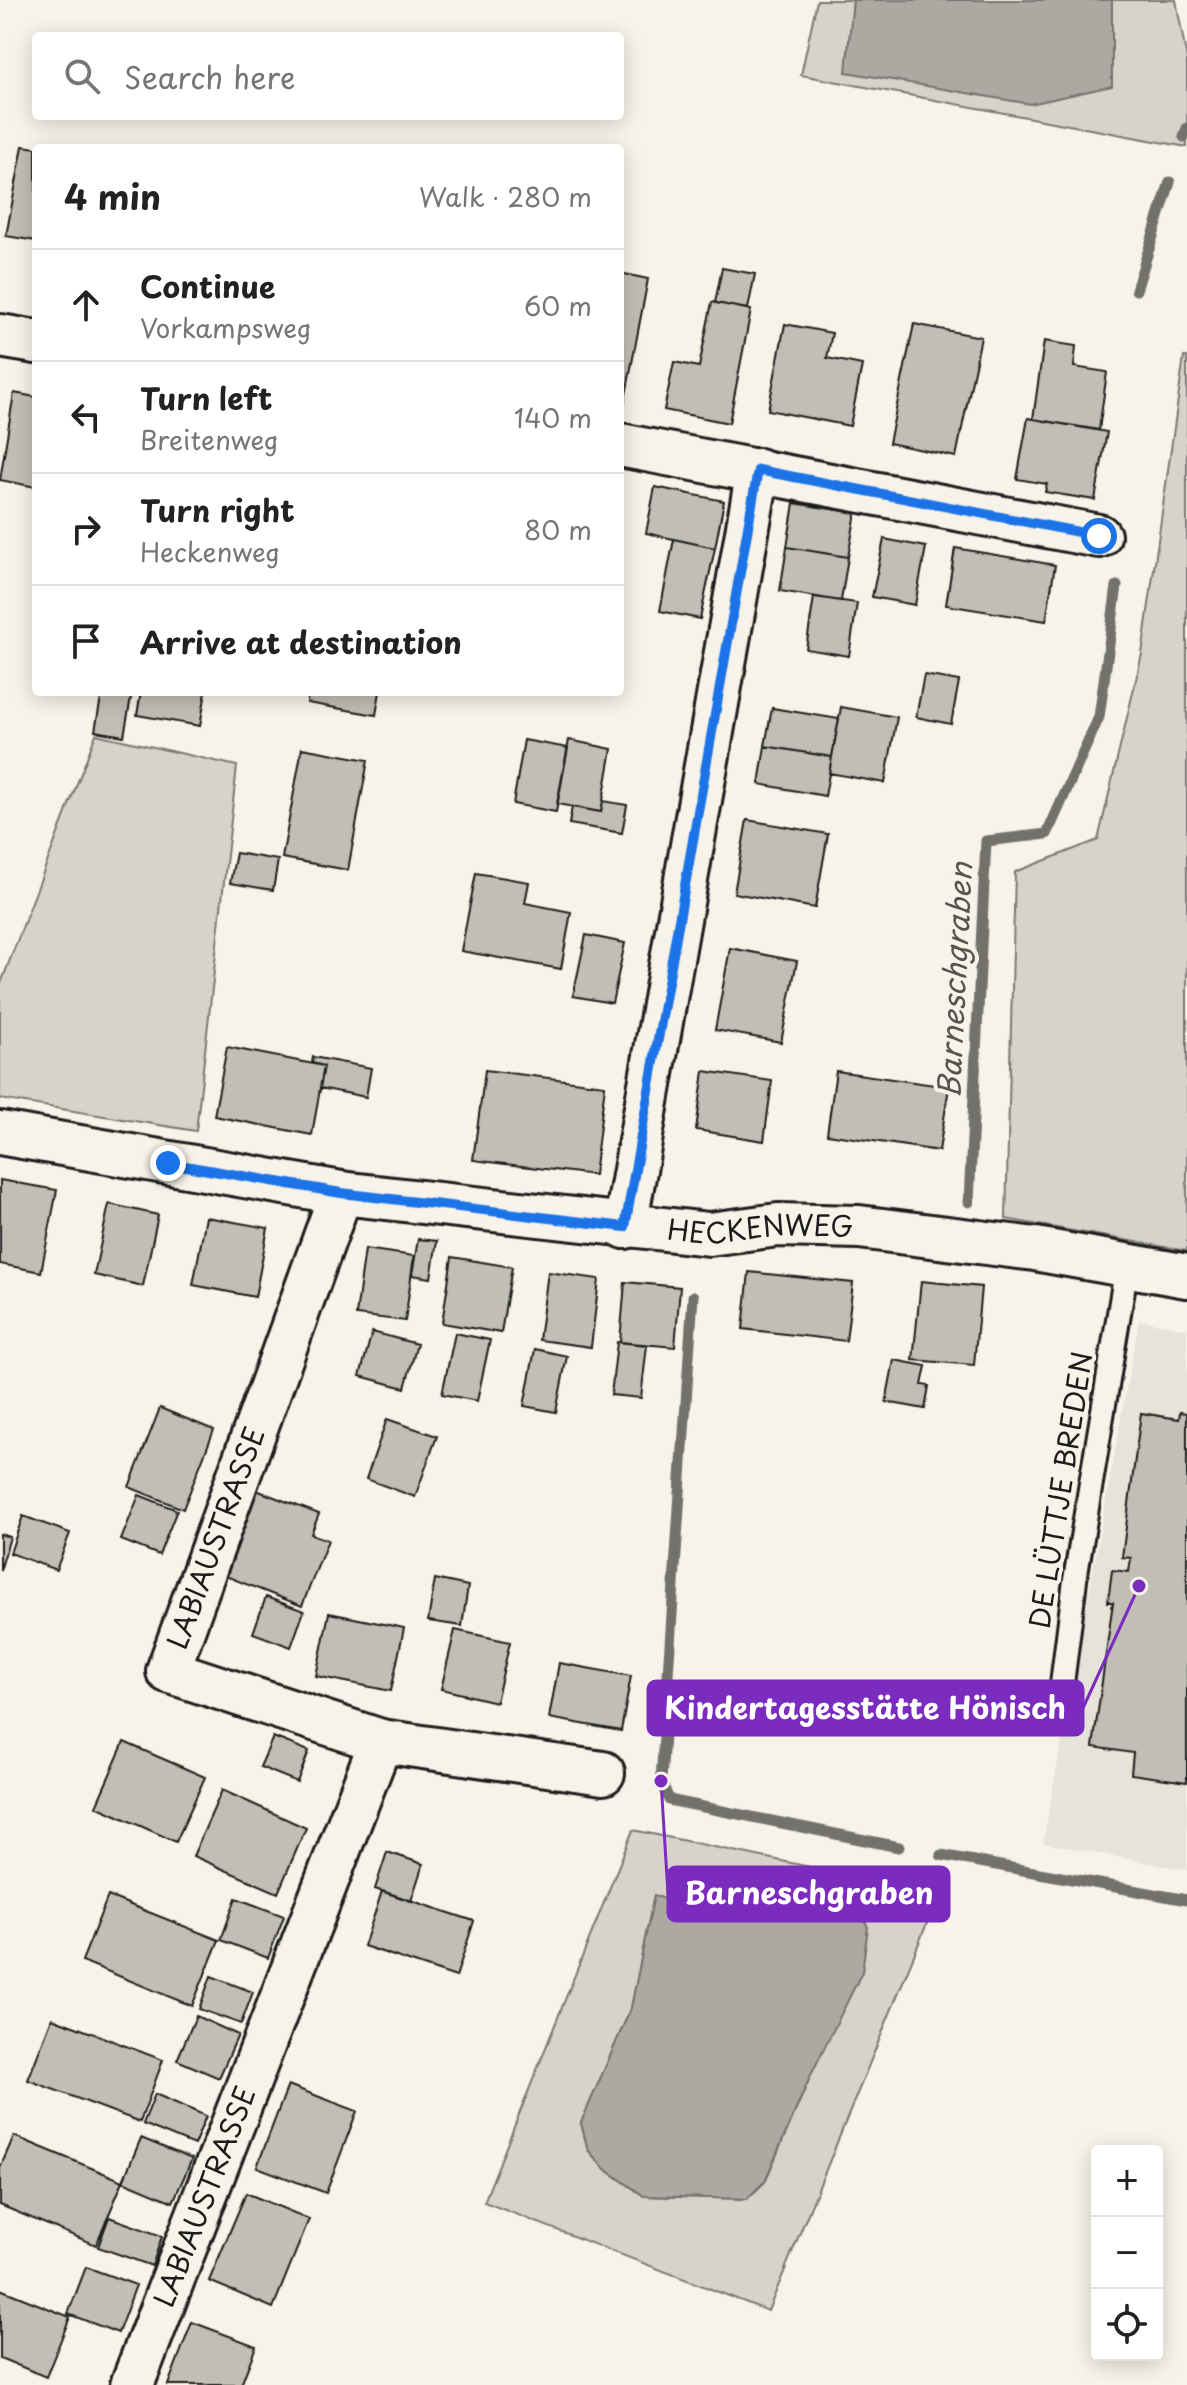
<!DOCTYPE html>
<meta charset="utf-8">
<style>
:root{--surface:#fff;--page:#f6f6f6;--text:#222;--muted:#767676;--line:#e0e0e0}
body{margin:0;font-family:"Playpen Sans",sans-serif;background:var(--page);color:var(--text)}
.controls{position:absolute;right:24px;bottom:24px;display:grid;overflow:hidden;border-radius:8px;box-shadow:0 4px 20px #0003}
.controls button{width:72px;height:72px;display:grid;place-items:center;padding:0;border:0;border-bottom:2px solid var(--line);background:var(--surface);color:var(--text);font:40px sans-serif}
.stop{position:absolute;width:24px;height:24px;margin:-18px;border:6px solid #1a73e8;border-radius:50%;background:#fff}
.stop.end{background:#1a73e8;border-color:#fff;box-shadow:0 2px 8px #0008}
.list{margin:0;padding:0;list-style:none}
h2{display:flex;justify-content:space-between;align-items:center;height:104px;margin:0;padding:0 32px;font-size:34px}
h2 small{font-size:26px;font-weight:400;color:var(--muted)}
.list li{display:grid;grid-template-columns:52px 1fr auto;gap:24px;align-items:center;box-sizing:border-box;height:112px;padding:0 32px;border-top:2px solid var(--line)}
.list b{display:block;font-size:30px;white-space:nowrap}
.list p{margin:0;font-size:26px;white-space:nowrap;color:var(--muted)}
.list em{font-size:26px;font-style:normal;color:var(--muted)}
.icon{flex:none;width:44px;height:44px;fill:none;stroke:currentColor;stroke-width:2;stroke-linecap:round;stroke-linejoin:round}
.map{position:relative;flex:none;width:1187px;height:2385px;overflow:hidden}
.search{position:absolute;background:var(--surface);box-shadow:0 4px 20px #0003;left:32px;top:32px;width:592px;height:88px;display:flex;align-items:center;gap:20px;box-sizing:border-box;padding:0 28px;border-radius:8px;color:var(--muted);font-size:30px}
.panel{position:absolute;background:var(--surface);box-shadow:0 4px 20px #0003;left:32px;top:144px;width:592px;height:552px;border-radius:8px}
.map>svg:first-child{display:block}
.built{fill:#e6e3d9}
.green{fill:#d7d3cb;stroke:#7a7874;stroke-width:2;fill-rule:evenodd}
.water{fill:#aca9a2;stroke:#72716c;stroke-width:2}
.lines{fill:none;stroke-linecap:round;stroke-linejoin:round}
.stream{stroke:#72716c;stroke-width:11}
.building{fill:#c0beb5;stroke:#1c1c1c;stroke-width:2}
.lane-casing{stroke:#1c1c1c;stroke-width:28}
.street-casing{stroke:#1c1c1c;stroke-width:48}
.lane{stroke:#f7f3e8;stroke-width:22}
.street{stroke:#f7f3e8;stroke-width:42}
.route{stroke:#1a73e8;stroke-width:10}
.labels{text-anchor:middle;stroke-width:8;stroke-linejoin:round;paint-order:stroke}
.street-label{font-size:28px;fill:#1c1c1c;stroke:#f7f3e8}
.water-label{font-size:30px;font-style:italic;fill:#565452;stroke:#f7f3e8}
.leader{fill:none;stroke:#7b2cbf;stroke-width:3}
.callout-dot{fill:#7b2cbf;stroke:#f7f3e8;stroke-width:3}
.callout{fill:#7b2cbf;stroke:#7b2cbf;stroke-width:3}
.callout-label{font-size:30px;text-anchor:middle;font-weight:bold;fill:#fff}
</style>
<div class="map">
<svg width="1187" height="2385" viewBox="0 0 1187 2385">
<rect width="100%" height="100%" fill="#f7f3e8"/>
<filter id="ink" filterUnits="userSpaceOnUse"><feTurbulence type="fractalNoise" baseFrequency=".0125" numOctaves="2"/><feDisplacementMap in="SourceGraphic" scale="16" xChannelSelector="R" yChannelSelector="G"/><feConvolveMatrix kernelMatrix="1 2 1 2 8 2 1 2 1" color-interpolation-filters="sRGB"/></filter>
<g filter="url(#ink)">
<!-- built -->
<path class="built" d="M1139,1320L1187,1329V1870L1043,1843Z"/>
<!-- green -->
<path class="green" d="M817,0H853L847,72L1111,86L1112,0H1176L1187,60V147L801,75Z
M1184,357H1187V1251L1006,1219L1015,872L1098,840L1142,654Z
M96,734L237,766L196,1131L0,1099V986Z
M633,1830L939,1894L768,2311L484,2202ZM654,1895L705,1915L810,2077L765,2182L747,2199L644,2196L604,2168L588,2150L581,2123L631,2008Z"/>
<!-- water -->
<path class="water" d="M853,0H1112V86L1030,104L846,72Z
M770,1879L854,1899L868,1927L862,1972L810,2077L765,2181L747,2199L644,2196L604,2168L588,2150L581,2123L631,2008L654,1895L705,1915Z"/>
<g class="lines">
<!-- stream -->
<path class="stream" d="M1184,137L1187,128
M1136,290L1170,182
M969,1202L986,841L1047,834L1099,717L1117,586
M693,1296L661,1781L669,1800L899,1847
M941,1855L1187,1900"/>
</g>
<!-- building -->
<path class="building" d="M23,146L36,148V241L6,236Z
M722,268L755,274L748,309L715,303Z
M620,273L648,279L624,405L620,404Z
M712,302L751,310L729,423L664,410L674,362L699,367Z
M785,324L832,333L827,358L862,365L850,426L768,410Z
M914,324L981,337L956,457L889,443Z
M1044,341L1076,346L1074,367L1107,372L1099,430L1033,419Z
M14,393L36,397V487L0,480Z
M1028,418L1107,432L1095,500L1045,492L1047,484L1017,479Z
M655,487L724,501L715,548L646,533Z
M794,503L856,513L848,557L787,547Z
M674,539L715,548L700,619L660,611Z
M884,539L926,547L915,605L872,597Z
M787,547L848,557L841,601L780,591Z
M955,548L1055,565L1046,621L946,605Z
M814,597L857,603L849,656L806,649Z
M924,675L959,681L951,724L916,717Z
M102,692H132L124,736L95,731Z
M141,692H206L200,726L137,715Z
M308,692H380L376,715L307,703Z
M841,707L897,717L885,783L829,773Z
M772,708L839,719L832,757L765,746Z
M524,740L568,748L556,812L513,804Z
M569,740L612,749L601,812L557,804Z
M765,746L832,757L825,796L759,784Z
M302,748L368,760L348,870L282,858Z
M603,801L627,805L622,833L569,824L572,807L601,812Z
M747,820L828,834L815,908L734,893Z
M236,853L278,860L273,890L230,883Z
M476,873L529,882L525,903L571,912L561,969L461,951Z
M586,935L625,943L612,1003L573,996Z
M730,948L797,961L781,1042L715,1030Z
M227,1047L324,1066L312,1135L214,1116Z
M313,1057L371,1068L366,1097L320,1088L324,1066L312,1063Z
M485,1070L605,1085L594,1175L473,1160Z
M704,1071L772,1081L764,1141L696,1130Z
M836,1071L949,1087L939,1151L827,1134Z
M0,1180L57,1190L41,1272L0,1264Z
M109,1204L158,1215L143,1286L94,1275Z
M206,1217L268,1228L255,1297L193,1285Z
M418,1239L437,1241L431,1278L412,1275Z
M365,1249L414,1256L405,1321L356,1315Z
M452,1257L512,1267L501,1333L442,1323Z
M548,1272L599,1279L591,1347L539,1340Z
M749,1272L853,1283L846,1341L743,1329Z
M921,1281L981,1287L974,1365L913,1360Z
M625,1282L680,1287L675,1347L620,1342Z
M372,1332L417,1344L405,1388L360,1376Z
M455,1333L490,1340L477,1401L442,1394Z
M617,1342L647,1345L641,1398L611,1395Z
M535,1349L567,1356L556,1412L524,1406Z
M894,1360L926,1366L922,1385L929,1386L925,1409L886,1402Z
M160,1408L214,1430L183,1509L129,1487Z
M1180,1412L1187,1413V1782L1131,1774L1133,1753L1093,1747L1113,1602H1108L1112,1570L1129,1572L1131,1558L1122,1557L1141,1413L1179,1419Z
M387,1419L437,1436L415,1497L366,1479Z
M251,1488L319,1514L311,1534L328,1540L302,1606L218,1573Z
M139,1495L177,1510L159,1555L121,1540Z
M23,1516L70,1533L56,1570L10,1553Z
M0,1534L10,1537L0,1571Z
M435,1579L468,1586L462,1626L428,1621Z
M266,1597L304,1611L291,1647L253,1633Z
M329,1613L404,1628L391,1691L316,1676Z
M455,1630L510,1642L496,1702L441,1689Z
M559,1663L631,1676L621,1731L549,1718Z
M273,1737L309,1751L297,1782L260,1767Z
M124,1742L205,1777L176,1842L96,1806Z
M222,1790L306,1828L278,1893L193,1856Z
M387,1852L423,1864L411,1901L375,1889Z
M382,1891L474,1921L456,1977L364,1946Z
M108,1896L219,1940L192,2006L82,1961Z
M236,1898L284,1916L268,1958L221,1940Z
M211,1976L253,1992L241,2024L199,2009Z
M196,2016L238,2035L219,2078L177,2060Z
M52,2018L163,2060L140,2122L28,2080Z
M288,2085L357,2111L326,2193L257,2167Z
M155,2094L206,2116L194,2145L143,2124Z
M14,2136L123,2181L96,2245L0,2205V2168Z
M141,2138L192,2159L173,2202L123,2181Z
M246,2193L309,2219L273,2308L209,2281Z
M109,2217L162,2236L152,2266L98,2247Z
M86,2267L136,2285L118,2333L68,2314Z
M0,2289L70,2317L46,2377L0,2358Z
M192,2322L256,2346L241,2385H168Z"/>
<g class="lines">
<!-- lane casing -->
<g class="lane-casing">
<path id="lane" d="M1057,1724L1075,1580L1127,1265"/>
</g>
<!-- street casing -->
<g class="street-casing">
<g id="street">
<path d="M0,336L36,342"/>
<path d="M620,445L1099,536"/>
<path id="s1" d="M0,1133L341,1193L709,1234L778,1225L859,1227L1035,1249L1187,1276"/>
<path d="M341,1193L168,1671L381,1741L603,1773"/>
<path d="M625,1227L758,470"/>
<path id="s2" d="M132,2385L381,1741"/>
</g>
</g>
<!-- lane -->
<use href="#lane" class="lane"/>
<!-- street -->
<use href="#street" class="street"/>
</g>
</g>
<g class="lines" filter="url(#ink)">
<!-- route -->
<path class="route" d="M168,1163L341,1193L625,1227L758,470L1099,536"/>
</g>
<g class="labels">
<!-- street labels -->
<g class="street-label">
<text dy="10" stroke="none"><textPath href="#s1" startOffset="768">HECKENWEG</textPath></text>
<text transform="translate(1061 1490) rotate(-81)" y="10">DE LÜTTJE BREDEN</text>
<text transform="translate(216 1538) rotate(-70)" y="10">LABIAUSTRASSE</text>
<text dy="10" stroke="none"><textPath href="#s2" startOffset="202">LABIAUSTRASSE</textPath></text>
</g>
<!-- water labels -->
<g class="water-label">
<text transform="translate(956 980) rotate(-87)" y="10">Barneschgraben</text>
</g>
</g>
<!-- callouts -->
<path class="leader" d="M1139 1586L1083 1708M661 1781L668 1894"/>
<g class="callout-dot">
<circle cx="1139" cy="1586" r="8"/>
<circle cx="661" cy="1781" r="8"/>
</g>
<g class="callout">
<rect x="648" y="1681" width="435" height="54" rx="8"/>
<rect x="668" y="1867" width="281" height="54" rx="8"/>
</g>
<g class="callout-label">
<text x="865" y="1719">Kindertagesstätte Hönisch</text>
<text x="809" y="1904">Barneschgraben</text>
</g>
</svg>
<div class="controls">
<button>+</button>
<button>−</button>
<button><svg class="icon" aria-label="locate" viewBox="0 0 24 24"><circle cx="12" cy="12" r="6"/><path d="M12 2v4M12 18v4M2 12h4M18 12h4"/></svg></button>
</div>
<div class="stop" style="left:1099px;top:536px"></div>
<div class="stop end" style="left:168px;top:1163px"></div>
<div class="search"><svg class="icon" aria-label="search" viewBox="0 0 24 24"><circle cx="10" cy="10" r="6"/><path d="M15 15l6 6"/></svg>Search here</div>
<section class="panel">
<h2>4 min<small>Walk · 280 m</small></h2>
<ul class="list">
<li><svg class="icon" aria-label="ahead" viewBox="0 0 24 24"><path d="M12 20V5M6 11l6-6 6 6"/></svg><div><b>Continue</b><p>Vorkampsweg</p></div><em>60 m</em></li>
<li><svg class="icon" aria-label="left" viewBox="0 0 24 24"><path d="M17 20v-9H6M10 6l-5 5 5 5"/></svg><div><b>Turn left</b><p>Breitenweg</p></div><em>140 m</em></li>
<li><svg class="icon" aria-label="right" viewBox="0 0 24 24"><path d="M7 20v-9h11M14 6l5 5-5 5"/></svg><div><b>Turn right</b><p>Heckenweg</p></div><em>80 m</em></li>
<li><svg class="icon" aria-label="arrive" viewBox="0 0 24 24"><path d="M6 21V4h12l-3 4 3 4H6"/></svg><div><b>Arrive at destination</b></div></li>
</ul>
</section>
</div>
